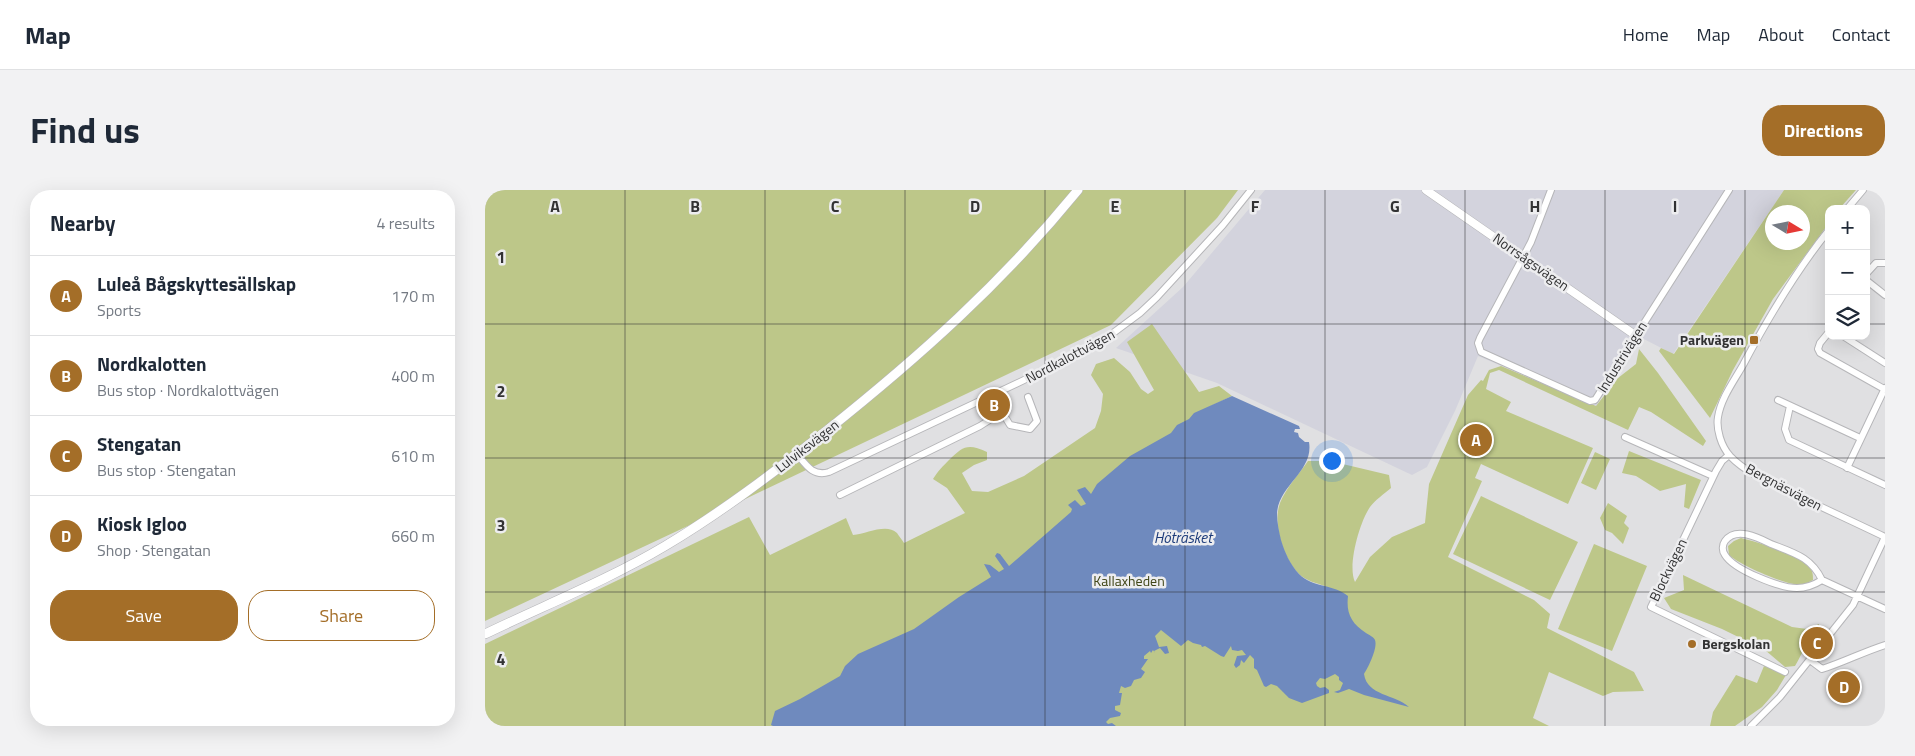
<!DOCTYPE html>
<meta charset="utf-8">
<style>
:root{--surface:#fff;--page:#f2f2f3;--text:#1f2937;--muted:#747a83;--line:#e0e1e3;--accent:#a46e28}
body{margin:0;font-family:"Titillium Web",sans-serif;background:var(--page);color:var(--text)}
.controls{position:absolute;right:15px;top:15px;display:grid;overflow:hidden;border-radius:10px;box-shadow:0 5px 20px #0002}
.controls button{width:45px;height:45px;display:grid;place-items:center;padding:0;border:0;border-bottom:1px solid var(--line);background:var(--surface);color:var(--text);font:25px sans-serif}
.compass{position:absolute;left:1280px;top:15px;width:45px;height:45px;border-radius:50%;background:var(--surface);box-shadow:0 5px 20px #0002;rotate:100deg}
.you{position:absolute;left:846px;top:270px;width:18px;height:18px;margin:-12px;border:4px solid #fff;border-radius:50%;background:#1a73e8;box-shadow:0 0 0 8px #1a73e833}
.badge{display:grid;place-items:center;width:32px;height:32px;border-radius:50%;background:var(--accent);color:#fff;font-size:16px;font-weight:700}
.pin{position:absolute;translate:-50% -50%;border:2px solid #fff;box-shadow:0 1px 5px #0006}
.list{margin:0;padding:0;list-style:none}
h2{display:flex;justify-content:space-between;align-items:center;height:65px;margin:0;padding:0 20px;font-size:21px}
h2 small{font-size:16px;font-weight:400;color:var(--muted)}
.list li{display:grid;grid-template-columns:32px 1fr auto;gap:15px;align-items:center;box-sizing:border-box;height:80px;padding:0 20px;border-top:1px solid var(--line)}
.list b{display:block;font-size:19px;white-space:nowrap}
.list p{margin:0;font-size:16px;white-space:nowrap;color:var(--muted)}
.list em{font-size:16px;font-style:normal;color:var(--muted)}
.actions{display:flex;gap:10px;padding:15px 20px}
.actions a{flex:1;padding:11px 0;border:1px solid var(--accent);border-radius:20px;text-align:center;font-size:18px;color:var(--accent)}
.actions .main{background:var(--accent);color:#fff}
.icon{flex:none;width:28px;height:28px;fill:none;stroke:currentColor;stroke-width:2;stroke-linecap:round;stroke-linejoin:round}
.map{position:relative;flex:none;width:1400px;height:536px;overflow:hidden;border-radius:20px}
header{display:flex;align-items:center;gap:30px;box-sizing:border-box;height:70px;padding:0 25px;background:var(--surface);border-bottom:1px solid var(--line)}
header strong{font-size:24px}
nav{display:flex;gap:28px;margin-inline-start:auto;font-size:18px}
.intro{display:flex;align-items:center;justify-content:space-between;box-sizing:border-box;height:120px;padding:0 30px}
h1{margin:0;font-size:35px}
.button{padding:12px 22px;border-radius:20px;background:var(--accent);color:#fff;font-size:18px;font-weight:700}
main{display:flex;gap:30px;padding:0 30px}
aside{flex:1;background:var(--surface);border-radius:20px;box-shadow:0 5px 20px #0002}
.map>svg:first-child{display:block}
.built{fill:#d3d3dd}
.green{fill:#bdc789;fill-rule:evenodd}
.water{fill:#6f8abe}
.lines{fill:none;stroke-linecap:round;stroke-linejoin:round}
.minor-casing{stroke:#b6b6b9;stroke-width:8}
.tertiary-casing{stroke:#b6b6b9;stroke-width:9}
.secondary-casing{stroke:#b6b6b9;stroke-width:10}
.minor{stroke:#fff;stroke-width:6}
.tertiary{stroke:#fff;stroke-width:8}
.secondary{stroke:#fff;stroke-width:9}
.grid{fill:none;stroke:#323233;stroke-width:1;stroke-opacity:0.55}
.poi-dot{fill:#a46e28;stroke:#ededef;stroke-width:2}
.labels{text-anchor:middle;stroke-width:5;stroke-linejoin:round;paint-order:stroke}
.street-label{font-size:14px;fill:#323233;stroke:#ededef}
.poi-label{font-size:14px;font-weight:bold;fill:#323233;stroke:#ededef;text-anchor:end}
.park-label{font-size:14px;fill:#404617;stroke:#ededef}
.water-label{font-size:15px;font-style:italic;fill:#1b3a79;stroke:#ededef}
.grid-label{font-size:16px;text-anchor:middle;font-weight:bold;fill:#323233;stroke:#ededef;stroke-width:5;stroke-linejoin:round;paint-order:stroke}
</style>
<header>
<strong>Map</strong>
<nav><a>Home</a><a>Map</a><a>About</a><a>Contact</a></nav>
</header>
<div class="intro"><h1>Find us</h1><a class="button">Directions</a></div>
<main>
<aside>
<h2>Nearby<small>4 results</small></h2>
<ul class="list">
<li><span class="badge">A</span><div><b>Luleå Bågskyttesällskap</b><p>Sports</p></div><em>170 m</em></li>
<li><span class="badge">B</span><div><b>Nordkalotten</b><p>Bus stop · Nordkalottvägen</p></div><em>400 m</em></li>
<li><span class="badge">C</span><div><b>Stengatan</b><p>Bus stop · Stengatan</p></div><em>610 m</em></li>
<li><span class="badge">D</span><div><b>Kiosk Igloo</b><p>Shop · Stengatan</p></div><em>660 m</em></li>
</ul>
<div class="actions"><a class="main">Save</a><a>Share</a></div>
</aside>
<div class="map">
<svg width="1400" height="536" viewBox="0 0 1400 536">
<rect width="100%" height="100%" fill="#e0e0e2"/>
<!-- built -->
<path class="built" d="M780,0H1299L1188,164L1153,146L1111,216L993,166L970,221L942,277L927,285L732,193L631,158L698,97Z"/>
<!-- green -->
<path class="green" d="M0,0H753L732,28L626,135L254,312L0,431Z
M1299,0H1371L1354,19H1344V33L1288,109L1248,180L1225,228L1174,161L1176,158L1189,164ZM1288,22H1318V52H1288Z
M667,134L714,202L734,196L747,206L724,217L817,419L840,396C831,393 822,391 815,385C799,370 787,334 795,313C801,298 814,284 823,271H845L904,285L906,298C899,304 890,310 885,317C875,331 862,376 870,392L885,367L907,347L940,333L944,294L983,205L996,190L998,191L1004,180L1016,176L1111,216L1133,188L1151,174L1154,159L1173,183L1221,251L1218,256L1166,222L1154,217L1143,240L1014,180L1005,183L1001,199L1026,212L1021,221L1108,258L1083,314L996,274L990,288L997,291L963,367L1049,410L1065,424L1062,438L1149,482L1159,501L1128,502L1118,506L1064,482L1048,528L1064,536H0V454L264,327L285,365L361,328L368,345C382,344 401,333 412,343C414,346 417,350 419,353L480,323L462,298L448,289C453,281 458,276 464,270C478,256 483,253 502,262V270L489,275L477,283L487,301L503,302L539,286L610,238L616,221L618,204L606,185L611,174L629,168L645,182L656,199L663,204L669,200L642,152Z
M1144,261L1216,290L1204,319L1199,317L1201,294L1175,301L1151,286L1137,283Z
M1110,262L1125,269L1111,300L1096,293Z
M996,306L1093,352L1065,410L968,364Z
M1123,313L1142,326L1139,333L1144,338L1138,354L1127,343L1120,340L1115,328Z
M1256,348C1272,352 1315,365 1325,378C1328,382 1328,385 1328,390C1324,392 1321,394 1317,395C1302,396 1255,375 1244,365L1243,356L1249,351Z
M1109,354L1162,376L1127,461L1073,439Z
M1198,385L1307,437L1322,439L1334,434V439C1323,447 1318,463 1310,476L1300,477L1280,460L1237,439L1186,419L1179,408L1199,400Z
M1279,476L1301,485L1292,500L1277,517L1250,536H1225L1228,522L1251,485L1272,493Z"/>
<!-- water -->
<path class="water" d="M747,206L814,236L815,239H810L809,242L813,243L814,247L820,252H824C829,281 794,295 792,323C792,333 794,341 796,350C800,363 805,374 814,384C828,398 849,394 863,406C861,423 866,433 881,443C884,445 889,447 890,450C893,458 883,478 879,484C882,506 910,504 924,517L879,505L864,499L853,503L849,502L855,500L858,493L854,490V487L850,484L840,489L835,488L831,493L832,496L835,498L840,497L844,500V503L817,513L804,508L792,496L786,494L781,497L779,496L772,480L769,478V469L765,465L759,473L756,470L755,475L751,478L749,475L752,466L761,465L757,460L753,461L747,460L746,456L739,467L736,466L720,456L717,457L716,455L708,453L703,450L696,456L676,440L670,446L674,457L682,456L684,463L680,464L675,458L669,461L670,463L668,460L666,463L665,461L659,466V469H663L656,479L660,482L656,488L649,490L646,496L640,498L636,496L634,503H637L635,515L630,516V520L636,523L635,526L625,528L621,532L623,534L627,533L631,536H288L286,535L290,521L315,509L355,486L360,476L373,464L429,439L474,407L506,387L499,374L505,375L514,382L519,379L510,366L512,363L515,364L524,376L586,322L587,319L583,315L590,310L596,316L601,314L592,300L600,297L606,304L612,294L645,266L686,243L692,235L704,229L709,223Z"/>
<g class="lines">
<!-- minor casing -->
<g class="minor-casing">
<path id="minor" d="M1066,0L1046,52L995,148L993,153L996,162L1105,211L1110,210L1244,0
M1362,19L1378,0
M1344,40C1310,82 1283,128 1258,175C1249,191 1236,208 1233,227C1231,239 1236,256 1245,266C1261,283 1286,293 1307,303C1338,318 1369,332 1400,347
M1381,84L1391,73H1400
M1381,90L1400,105
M1344,142L1335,153L1333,159L1335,163L1399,199
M1358,146L1400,173
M1293,210L1375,248
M1305,216L1300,239L1304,250L1400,295
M1140,247L1228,286
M312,264C321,275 328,287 344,282L537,191L616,152L655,123L672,107L738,35L766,0
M1244,265L1237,271L1231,281L1166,417L1300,482
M1362,278L1400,198
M355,305L495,236L517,222L525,235L545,239L552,231L543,207
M1337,390C1326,367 1309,363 1286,354C1274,348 1251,336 1240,351C1237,355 1237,361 1240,365C1249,380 1295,398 1312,398C1322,398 1329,395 1337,390L1400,419
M1325,470L1337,479C1359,472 1378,462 1400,455
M1266,536L1295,507L1368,415L1400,347"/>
</g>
<!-- tertiary casing -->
<g class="tertiary-casing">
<path id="tertiary" d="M941,0L1150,145"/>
</g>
<!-- secondary casing -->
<g class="secondary-casing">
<path id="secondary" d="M0,444C60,415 123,390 180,356C237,322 288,283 340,242C434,167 517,93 593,0"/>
</g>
<!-- minor -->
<use href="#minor" class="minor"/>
<!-- tertiary -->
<use href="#tertiary" class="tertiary"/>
<!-- secondary -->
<use href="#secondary" class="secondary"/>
</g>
<!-- grid -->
<path class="grid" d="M140,0V536M280,0V536M420,0V536M560,0V536M700,0V536M840,0V536M980,0V536M1120,0V536M1260,0V536M0,134H1344M1381,134H1400M0,268H1400M0,402H1400"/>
<!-- markers -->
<g class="poi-dot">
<rect x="1264" y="145" width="10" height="10" rx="2.5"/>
<circle cx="1207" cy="454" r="5"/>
</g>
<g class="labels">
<!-- street labels -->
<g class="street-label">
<text transform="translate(1046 72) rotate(35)" y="5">Norrsågsvägen</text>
<text transform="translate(585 166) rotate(-28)" y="5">Nordkalottvägen</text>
<text transform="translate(1137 167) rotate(-58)" y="5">Industrivägen</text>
<text transform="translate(322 256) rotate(-38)" y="5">Lulviksvägen</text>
<text transform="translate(1299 297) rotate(28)" y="5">Bergnäsvägen</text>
<text transform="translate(1183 380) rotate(-64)" y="5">Blockvägen</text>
</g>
<!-- poi labels -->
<g class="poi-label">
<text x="1259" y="155">Parkvägen</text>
<text x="1217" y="459" text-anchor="start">Bergskolan</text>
</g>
<!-- park labels -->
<g class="park-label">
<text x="644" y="396">Kallaxheden</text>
</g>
<!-- water labels -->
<g class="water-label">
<text x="698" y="353">Höträsket</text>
</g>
</g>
<g class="grid-label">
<text x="70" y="22">A</text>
<text x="210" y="22">B</text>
<text x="350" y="22">C</text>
<text x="490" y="22">D</text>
<text x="630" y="22">E</text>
<text x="770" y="22">F</text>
<text x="910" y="22">G</text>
<text x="1050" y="22">H</text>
<text x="1190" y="22">I</text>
<text x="16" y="73">1</text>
<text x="16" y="207">2</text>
<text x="16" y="341">3</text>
<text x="16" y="475">4</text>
</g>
</svg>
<div class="controls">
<button>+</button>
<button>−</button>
<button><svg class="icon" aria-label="layers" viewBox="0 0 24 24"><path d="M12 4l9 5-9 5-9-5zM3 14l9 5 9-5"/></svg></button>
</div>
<svg class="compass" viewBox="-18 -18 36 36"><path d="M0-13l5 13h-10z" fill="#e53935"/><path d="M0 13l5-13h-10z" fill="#747a83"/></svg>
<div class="you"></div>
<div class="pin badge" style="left:991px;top:250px">A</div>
<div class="pin badge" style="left:509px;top:215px">B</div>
<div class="pin badge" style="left:1332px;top:453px">C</div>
<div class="pin badge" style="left:1359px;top:497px">D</div>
</div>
</main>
